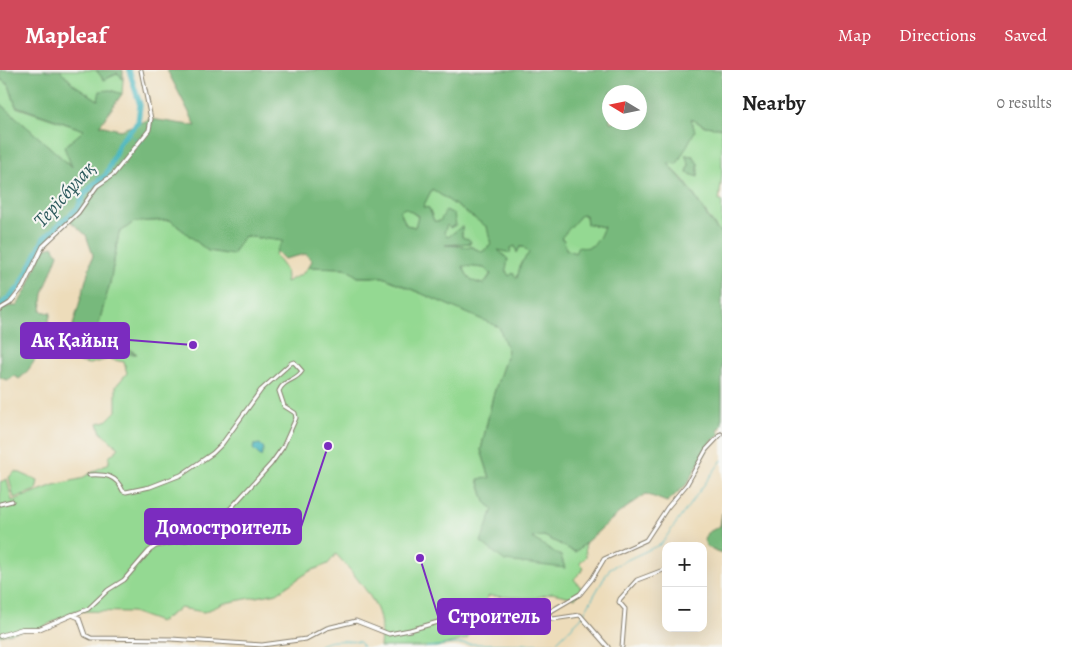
<!DOCTYPE html>
<meta charset="utf-8">
<style>
:root{--surface:#fff;--page:#f6f6f6;--text:#222;--muted:#767676;--line:#e0e0e0;--accent:#d1495b}
body{margin:0;font-family:Alegreya,serif;background:var(--page);color:var(--text)}
.controls{position:absolute;right:15px;bottom:15px;display:grid;overflow:hidden;border-radius:10px;box-shadow:0 5px 20px #0002}
.controls button{width:45px;height:45px;display:grid;place-items:center;padding:0;border:0;border-bottom:1px solid var(--line);background:var(--surface);color:var(--text);font:25px sans-serif}
.compass{position:absolute;left:602px;top:15px;width:45px;height:45px;border-radius:50%;background:var(--surface);box-shadow:0 5px 20px #0002;rotate:280deg}
.list{margin:0;padding:0;list-style:none}
h2{display:flex;justify-content:space-between;align-items:center;height:65px;margin:0;padding:0 20px;font-size:21px}
h2 small{font-size:16px;font-weight:400;color:var(--muted)}
.map{position:relative;flex:none;width:722px;height:577px;overflow:hidden}
header{display:flex;align-items:center;gap:30px;box-sizing:border-box;height:70px;padding:0 25px;background:var(--accent);color:#fff}
header strong{font-size:24px}
nav{display:flex;gap:28px;margin-inline-start:auto;font-size:18px}
main{display:flex}
aside{flex:1;background:var(--surface)}
.map>svg:first-child{display:block}
.green{fill:#94d992;stroke:#587a57;fill-rule:evenodd}
.forest{fill:#77b97c;stroke:#4a6a4c;fill-rule:evenodd}
.water{fill:#46b6be;stroke:#31696d}
.lines{fill:none;stroke-linecap:round;stroke-linejoin:round}
.stream{stroke:#46b6be;stroke-width:1}
.river{stroke:#46b6be;stroke-width:5.5}
.minor-casing{stroke:#847c6b;stroke-width:5}
.tertiary-casing{stroke:#847c6b;stroke-width:5.5}
.minor{stroke:#fff;stroke-width:3}
.tertiary{stroke:#fff;stroke-width:4}
.labels{text-anchor:middle;stroke-width:4;stroke-linejoin:round;paint-order:stroke}
.water-label{font-size:20px;font-style:italic;fill:#2d5a5d;stroke:#f6f6f2}
.leader{fill:none;stroke:#7b2cbf;stroke-width:2}
.callout-dot{fill:#7b2cbf;stroke:#f6f6f2;stroke-width:2}
.callout{fill:#7b2cbf;stroke:#7b2cbf;stroke-width:2}
.callout-label{font-size:20px;text-anchor:middle;font-weight:bold;fill:#fff}
</style>
<header>
<strong>Mapleaf</strong>
<nav><a>Map</a><a>Directions</a><a>Saved</a></nav>
</header>
<main>
<div class="map">
<svg width="722" height="577" viewBox="0 0 722 577">
<rect width="100%" height="100%" fill="#f6f6f2"/>
<filter id="ink" filterUnits="userSpaceOnUse"><feTurbulence type="fractalNoise" baseFrequency=".02" numOctaves="2"/><feDisplacementMap in="SourceGraphic" scale="10" xChannelSelector="R" yChannelSelector="G"/><feConvolveMatrix kernelMatrix="1 2 1 2 8 2 1 2 1" color-interpolation-filters="sRGB"/></filter>
<filter id="wash" filterUnits="userSpaceOnUse"><feTurbulence type="fractalNoise" baseFrequency=".0096" numOctaves="4" result="noise"/><feDisplacementMap in="SourceGraphic" scale="20" xChannelSelector="R" yChannelSelector="G"/><feGaussianBlur stdDeviation="1.12" result="paint"/><feColorMatrix in="noise" values="0 0 0 0 0 0 0 0 0 0 0 0 0 0 0 0 0 1.4 0 .05"/><feComposite in="paint" operator="in"/></filter>
<g filter="url(#wash)">
<rect width="100%" height="100%" fill="#eddcba"/>
<!-- green -->
<path class="green" d="M60,0H96L104,10L119,3L123,10L122,24L110,20L98,30L73,14Z
M0,9L9,15L16,37L84,60L73,98L0,33Z
M691,49L705,56L722,58V105L719,131H722V165C708,148 698,130 686,113C680,105 673,101 668,92ZM685,85L693,86L698,94V107L687,103L689,94Z
M432,119L488,157L491,175L482,182L472,177L445,175L470,173L469,170L462,167V157L448,168L444,163L447,154L456,155L434,151L429,138H422Z
M405,137L418,147L415,157L406,155L400,141Z
M582,144L586,146L587,154L604,157L597,174L575,183L566,179L564,170L560,168Z
M170,150L208,181L244,166L284,171L275,184C280,195 290,200 286,212L302,204L308,197L345,198L358,207H383L500,257L508,281L493,326L481,380L490,408L478,410L485,432L565,498L561,486L531,468L544,466L575,482L585,473L586,487L580,493L584,499L574,509L583,520L575,528L552,523L535,528L489,526C477,538 475,554 467,569L436,577H380C381,566 382,556 379,545C375,528 348,497 336,484L328,494L310,501L277,523L225,533L204,542L180,538L160,552L132,542L74,541L39,559L31,558L0,566V412L7,409L12,431L54,415L80,409L109,393V387L119,378L101,363L98,353L106,351L116,341V316L127,303L124,292L109,289L89,294L65,289L68,273L123,284L136,283L96,263L110,213L119,163L134,152Z
M515,176L517,182L520,177H524L529,183L521,193L517,209L509,207L497,180Z
M463,195L484,198L491,203L484,214C472,213 466,206 463,195Z
M16,401L38,411L36,420L14,428L9,407Z"/>
<!-- forest -->
<path class="forest" d="M0,0H60L73,14L98,30L100,21L110,20L122,24L100,55L120,60L151,49L196,56L167,0H722V58L705,56L691,49L695,61L677,94L668,93C674,102 682,108 688,117C700,133 708,151 722,165V355L718,361L721,364L711,372L687,414L667,432L646,424L619,443L575,482L544,466L532,468L561,486L565,498L505,491L481,472L493,439L485,432L478,409L490,408L481,380L493,326L508,281L499,257L383,207H358L345,198L308,197L312,191L306,184L284,189L276,181L283,171L244,166L232,185L208,181L170,150L134,152L119,163L110,213L96,263L137,284H123L68,273L93,185L86,165L70,151C61,159 51,167 44,175C26,196 26,224 0,239V33L72,97L64,77L84,60L16,36L9,15L0,9ZM610,22H640V52H610ZM432,119L487,157L491,175L482,182L472,177L445,175L471,173L470,170L462,167V156L448,167L444,163L447,155L450,158L456,155L454,144L446,140L440,151H434L429,138L423,137ZM405,138L418,146L415,157L406,155L400,141ZM582,144L586,146L587,154L604,157C598,171 594,180 578,177L575,183L566,179L564,170L561,168ZM515,176L517,183L520,177H524L529,183L521,193L517,208L513,203L509,206L506,201L508,189L498,180L510,183L511,178ZM463,196L484,198L491,204L484,214C472,213 466,206 463,196Z
M96,0H123V10L118,3L104,10Z
M685,85L693,86L698,94V107L687,103L689,94Z
M53,176L58,184L43,224L41,241L51,243C44,266 39,294 19,309L15,306L8,310L0,308V240L9,236H17L28,217L43,179Z
M722,443V483L707,477L704,470L707,463L720,456Z"/>
<!-- water -->
<path class="water" d="M260,374L264,378L261,387L253,379L254,375Z"/>
<g class="lines">
<!-- stream -->
<path class="stream" d="M129,65L139,70
M142,72H143
M317,577C329,568 346,571 360,572L363,577
M426,577L454,574H554L581,548L610,498L661,474L722,390"/>
<!-- river -->
<path class="river" d="M0,236L20,217L44,168L78,138L83,126L93,115L106,105L120,72L138,52L140,35L129,0"/>
</g>
</g>
<g filter="url(#ink)">
<g class="lines">
<!-- minor casing -->
<g class="minor-casing">
<path id="minor" d="M0,239L10,233L23,217L43,176L78,143L97,116L113,105L149,60L151,49L141,0
M0,434L12,431
M546,544L553,549L580,545L608,577
M72,545L79,548L85,565L91,568L171,569L262,575L306,569L327,558L356,551L389,564L410,560L456,547L484,551L546,544L580,524L592,509L604,489L646,470L667,438L687,414L706,380L721,364
M73,545L88,539L108,520L124,510L149,481L156,476L192,469L230,439L271,394L283,377L296,348L295,343L284,336L279,321C284,309 296,311 302,301L294,292L291,293L261,320L222,374L213,383L181,405L150,417L126,422L123,421C116,405 105,404 89,405
M622,577L625,539L619,532L620,529L637,510L666,499"/>
</g>
<!-- tertiary casing -->
<g class="tertiary-casing">
<path id="tertiary" d="M0,566L22,559H39L72,545"/>
</g>
<!-- minor -->
<use href="#minor" class="minor"/>
<!-- tertiary -->
<use href="#tertiary" class="tertiary"/>
</g>
</g>
<g class="labels">
<!-- water labels -->
<g class="water-label">
<text transform="translate(64 124) rotate(-48)" y="7">Терісбұлақ</text>
</g>
</g>
<!-- callouts -->
<path class="leader" d="M193 275L129 270M328 376L301 457M420 488L438 546"/>
<g class="callout-dot">
<circle cx="193" cy="275" r="5"/>
<circle cx="328" cy="376" r="5"/>
<circle cx="420" cy="488" r="5"/>
</g>
<g class="callout">
<rect x="21" y="253" width="108" height="35" rx="5"/>
<rect x="145" y="439" width="156" height="35" rx="5"/>
<rect x="438" y="529" width="112" height="35" rx="5"/>
</g>
<g class="callout-label">
<text x="75" y="277">Ақ Қайың</text>
<text x="223" y="464">Домостроитель</text>
<text x="494" y="553">Строитель</text>
</g>
</svg>
<div class="controls">
<button>+</button>
<button>−</button>
</div>
<svg class="compass" viewBox="-18 -18 36 36"><path d="M0-13l5 13h-10z" fill="#e53935"/><path d="M0 13l5-13h-10z" fill="#767676"/></svg>
</div>
<aside>
<h2>Nearby<small>0 results</small></h2>
<ul class="list">
</ul>
</aside>
</main>
